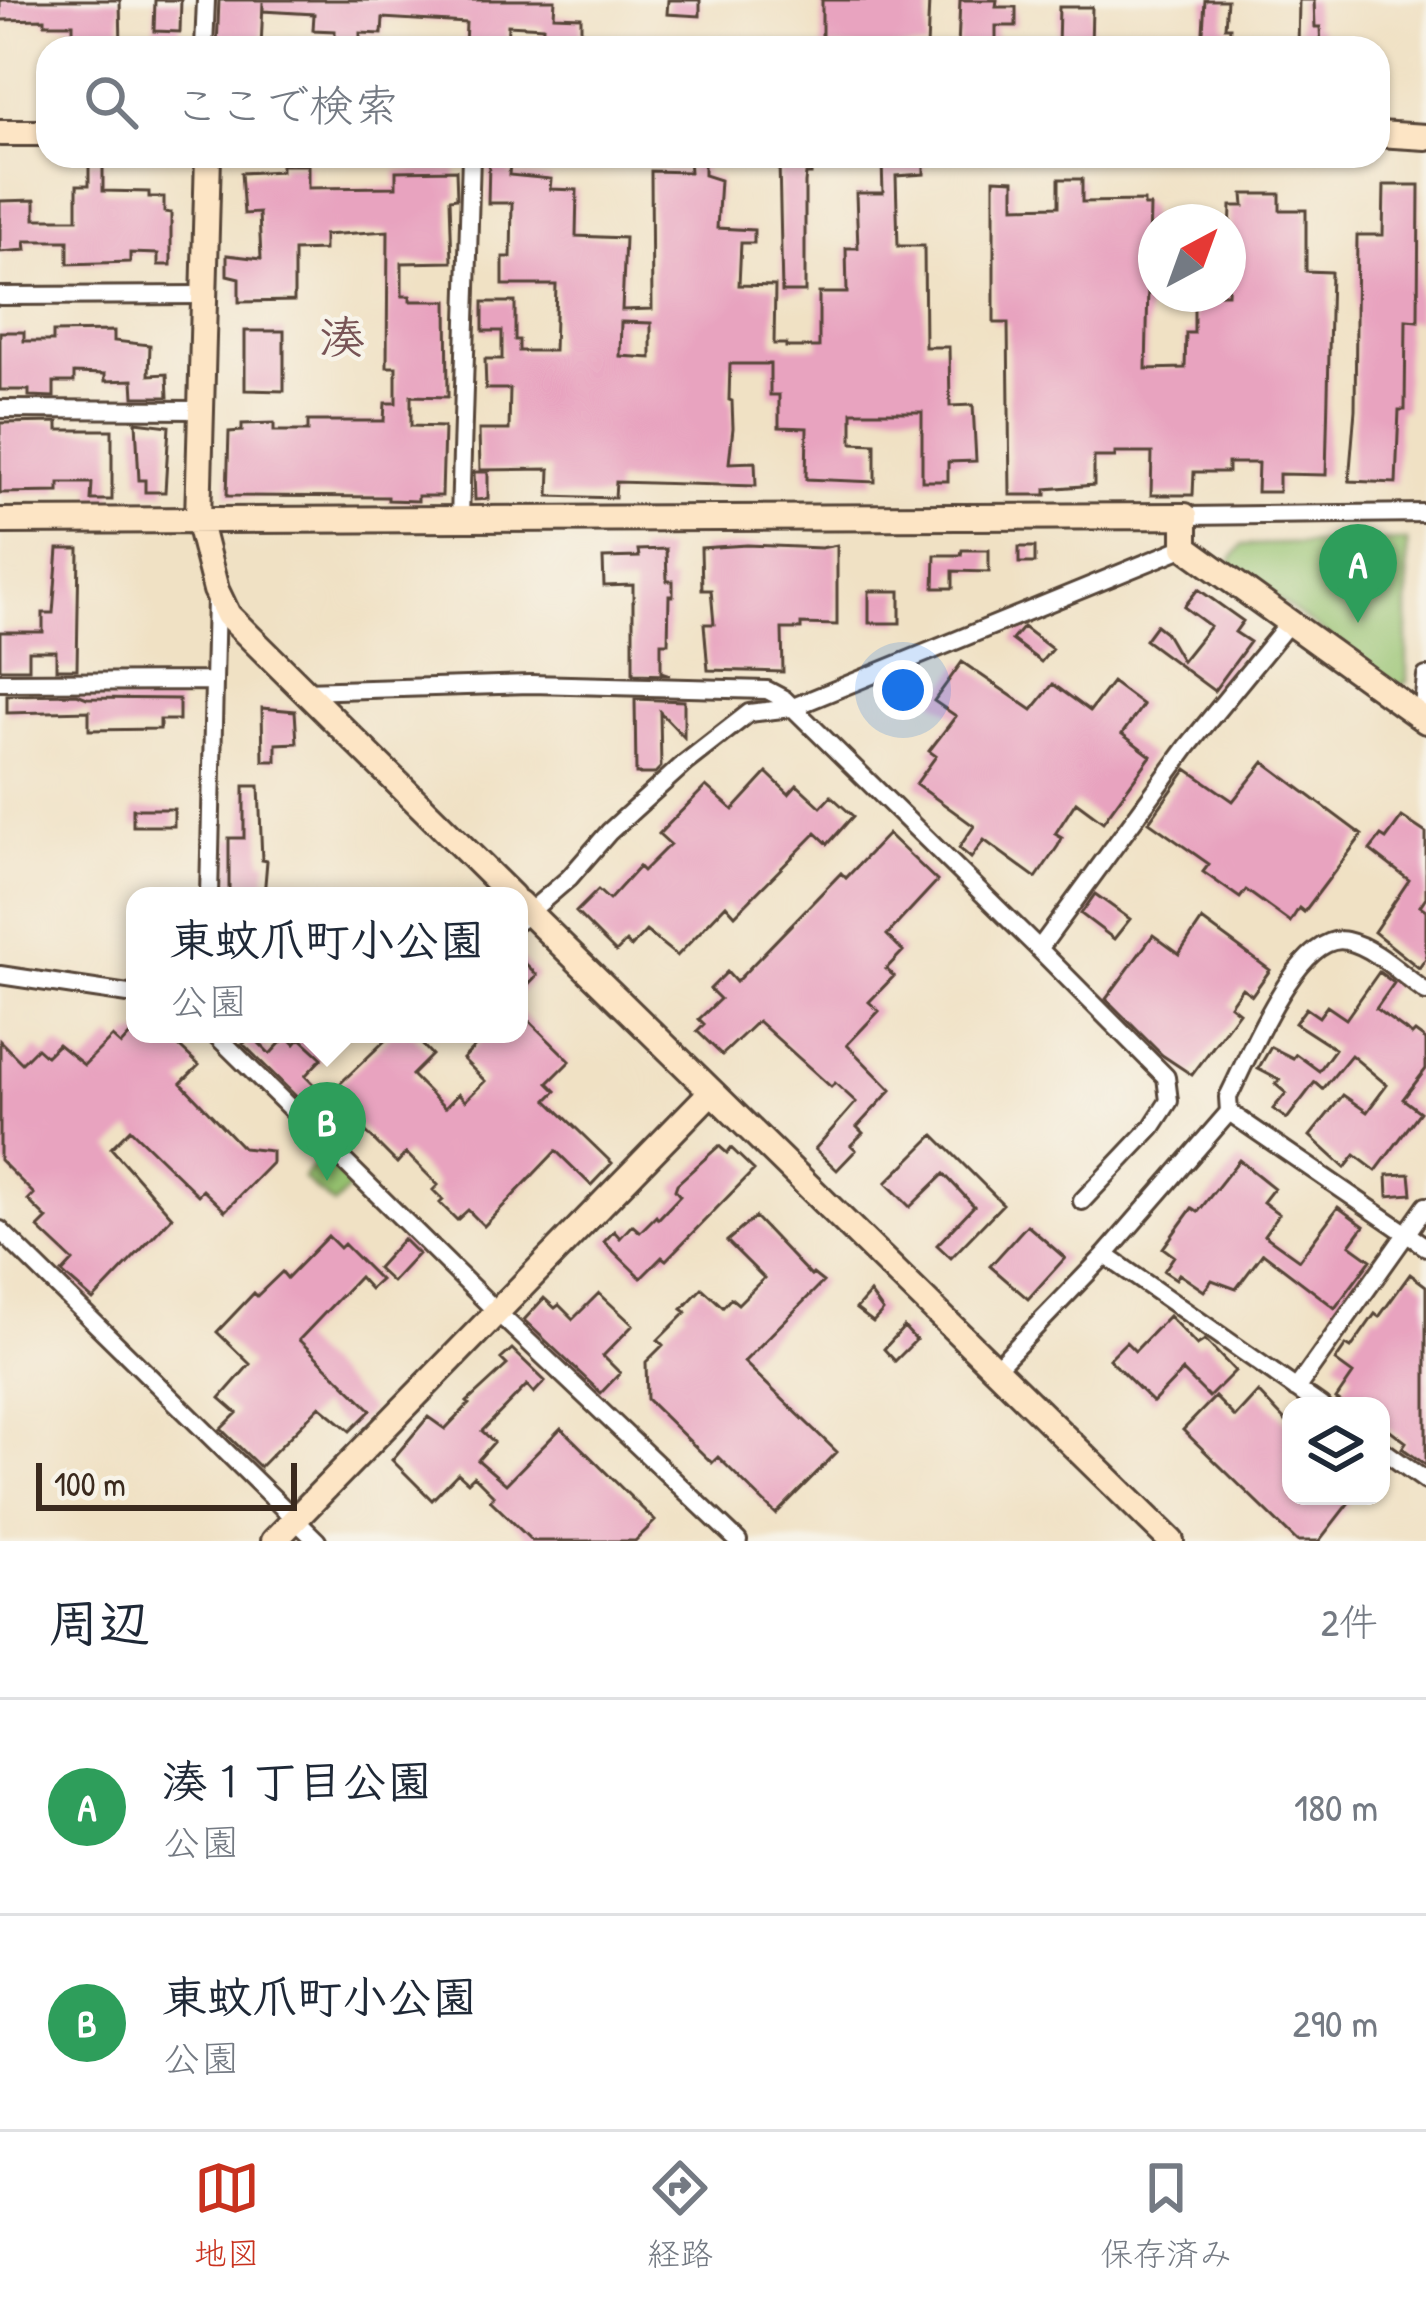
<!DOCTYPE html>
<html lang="ja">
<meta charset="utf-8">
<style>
:root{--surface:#fff;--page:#f6f6f7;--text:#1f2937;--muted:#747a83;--line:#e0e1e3;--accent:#c8321e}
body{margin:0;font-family:"Patrick Hand","Klee One",sans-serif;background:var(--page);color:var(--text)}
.controls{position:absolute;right:36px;bottom:36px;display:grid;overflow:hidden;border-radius:24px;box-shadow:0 3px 9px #0004}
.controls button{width:108px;height:108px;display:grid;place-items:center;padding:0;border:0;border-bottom:3px solid var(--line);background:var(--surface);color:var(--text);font:60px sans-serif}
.compass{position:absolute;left:1138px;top:204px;width:108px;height:108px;border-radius:50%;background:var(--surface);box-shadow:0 3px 9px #0004;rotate:41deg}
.scale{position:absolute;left:36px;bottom:30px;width:261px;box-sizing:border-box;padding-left:12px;border:6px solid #3b2a1e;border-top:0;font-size:33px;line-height:42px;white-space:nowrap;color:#3b2a1e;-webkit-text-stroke:9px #f7f3e8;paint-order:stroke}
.you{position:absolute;left:903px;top:690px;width:42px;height:42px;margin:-30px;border:9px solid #fff;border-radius:50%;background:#1a73e8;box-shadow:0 0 0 18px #1a73e833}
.badge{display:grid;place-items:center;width:78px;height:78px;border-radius:50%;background:var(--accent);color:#fff;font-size:39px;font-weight:700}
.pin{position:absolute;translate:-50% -99px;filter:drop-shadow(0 3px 6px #0008)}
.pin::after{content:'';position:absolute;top:63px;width:42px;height:36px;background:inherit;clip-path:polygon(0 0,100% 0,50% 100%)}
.popup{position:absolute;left:126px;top:887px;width:402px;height:156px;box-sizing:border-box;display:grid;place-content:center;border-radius:24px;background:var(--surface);filter:drop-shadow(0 3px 9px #0005);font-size:39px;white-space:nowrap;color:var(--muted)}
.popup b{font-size:45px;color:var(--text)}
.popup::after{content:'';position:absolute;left:50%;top:100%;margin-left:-24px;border:24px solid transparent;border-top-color:var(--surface)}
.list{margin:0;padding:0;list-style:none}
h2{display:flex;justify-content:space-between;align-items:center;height:156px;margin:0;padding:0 48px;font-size:51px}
h2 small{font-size:39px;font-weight:400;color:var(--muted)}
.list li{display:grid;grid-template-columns:78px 1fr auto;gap:36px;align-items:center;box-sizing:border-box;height:216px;padding:0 48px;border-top:3px solid var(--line)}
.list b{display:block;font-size:45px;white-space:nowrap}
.list p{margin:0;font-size:39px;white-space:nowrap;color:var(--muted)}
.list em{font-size:39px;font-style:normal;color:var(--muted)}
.icon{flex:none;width:66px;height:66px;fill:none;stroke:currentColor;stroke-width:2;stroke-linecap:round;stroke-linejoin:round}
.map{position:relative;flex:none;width:1426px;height:1541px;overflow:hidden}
.search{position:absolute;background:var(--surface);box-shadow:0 3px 9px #0004;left:36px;right:36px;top:36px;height:132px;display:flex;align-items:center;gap:30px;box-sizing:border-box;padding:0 42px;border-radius:36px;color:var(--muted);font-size:45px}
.sheet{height:588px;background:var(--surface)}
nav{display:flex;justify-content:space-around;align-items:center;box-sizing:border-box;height:168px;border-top:3px solid var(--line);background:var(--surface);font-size:33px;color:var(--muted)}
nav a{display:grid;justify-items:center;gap:6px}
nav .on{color:var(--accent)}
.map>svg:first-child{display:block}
.green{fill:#96c270;stroke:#687647;stroke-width:3}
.building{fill:#e8a3bf;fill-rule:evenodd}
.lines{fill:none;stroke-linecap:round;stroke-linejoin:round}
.street-casing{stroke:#564537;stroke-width:22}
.secondary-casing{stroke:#564537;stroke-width:30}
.street{stroke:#fff;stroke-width:16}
.secondary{stroke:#fde5c5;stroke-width:24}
.labels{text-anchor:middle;stroke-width:9;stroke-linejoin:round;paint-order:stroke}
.quarter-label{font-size:45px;font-weight:bold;fill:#785456;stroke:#f7f3e8}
</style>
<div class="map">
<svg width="1426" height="1541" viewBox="0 0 1426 1541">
<rect width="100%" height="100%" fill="#f7f3e8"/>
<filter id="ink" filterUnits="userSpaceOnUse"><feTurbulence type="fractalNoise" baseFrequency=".00833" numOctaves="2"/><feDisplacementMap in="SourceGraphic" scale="24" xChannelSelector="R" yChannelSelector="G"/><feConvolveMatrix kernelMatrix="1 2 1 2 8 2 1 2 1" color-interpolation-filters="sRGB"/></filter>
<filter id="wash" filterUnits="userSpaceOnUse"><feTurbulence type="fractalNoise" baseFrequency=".004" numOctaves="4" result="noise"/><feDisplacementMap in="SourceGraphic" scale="48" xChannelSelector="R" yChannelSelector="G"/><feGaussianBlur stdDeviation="2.7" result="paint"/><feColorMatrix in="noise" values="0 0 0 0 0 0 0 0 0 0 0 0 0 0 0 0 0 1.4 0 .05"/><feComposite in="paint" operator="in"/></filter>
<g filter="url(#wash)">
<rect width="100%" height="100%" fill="#f0e1c4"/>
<!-- green -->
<path class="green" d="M1407,541V682L1398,687L1229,564L1242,545Z
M321,1157L352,1185L334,1205L303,1178Z"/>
<g id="blocks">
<!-- building -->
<path class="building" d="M0,0H120L121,48H73V24H45V19L0,20Z
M155,0H181L180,32L154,31Z
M219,0H555L554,16L581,17V48H542L543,27L508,25L507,48L465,46L466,23L383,18L382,34L360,33V39L335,38V31L313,30L314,14L263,11V2L261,48H217Z
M668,0H700V16L667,14Z
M822,0H929L927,48H822Z
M960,0H997L996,7H1016V26H996V48H958Z
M1205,0H1227L1225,27H1230L1229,48H1202Z
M1299,0H1314L1315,27H1320L1321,48H1298Z
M1059,7H1092L1091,48H1058Z
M689,158H704V175L720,180L717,228L754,230V243H741L739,285L775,286L774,344H786V347H819V293H847L846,248H858L856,193H883L882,162L924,160V174L896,176L898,246H924L925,347H949L950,406L973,405L976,461L948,462V481H922V412H852V443L875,444V482L806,479L807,428L779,427V395H770V364H730L729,400L732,401L733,428L729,463L755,462L756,486L616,482L615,498L549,496L550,469L480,470L479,430H509L510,389H486L485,359H502V331H483V302H515V340H519V351H554L556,285H503V257H511L512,203H488L489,162H510L509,175L551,179L550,189L577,190L576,236L625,238L622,310L652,309L651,171L690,172ZM621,322L651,323V358L620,356Z
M811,160V174H806L805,183V292H782L779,162Z
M89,161H103V191L149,192V197H164V212L171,213V265H158V254L130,253V262L68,264V241H25L26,250L0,252V201L35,200V219H77V185H89Z
M281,165H308V188L396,187V171L456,170L457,198L450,199L452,262L402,263V296H410V301H447L448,397L411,396V426L444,427L442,496H418V501L388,500V497L227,496L229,432L242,431V424L274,423V431H308V421H384L385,403H396V367H387L388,231L324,235V250L294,251V301L239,302V278L227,275V255L261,259L259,213L244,214L241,173L281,171Z
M994,179L1014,180V207L1059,206V179H1082V202L1144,201V206H1150L1146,369L1185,368L1186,333H1194V294H1228L1231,206H1244L1243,194H1280V210H1306V271L1331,272L1326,475L1279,474V492H1257L1258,463H1228V472H1194L1193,495H1151L1152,453H1115V457H1094V485L1046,489V495H1010L1008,323H994Z
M1384,185H1419L1418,321L1406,320L1405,410H1399L1396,483L1349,481L1355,410L1357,235H1383Z
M114,331V341L150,345L149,375L167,374L168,397H134L133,380L105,381V374L74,373V382H54V397L29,396V390H0V332H24V341H53V332Z
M245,331H284V391L245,390Z
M58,422V430H112V500H91L92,483H59V492L0,493V423Z
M136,422L169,426L165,492H145V480H139Z
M474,472H488V499L475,500Z
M747,545L821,548L837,545V625L801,624V629H782L783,672L708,670L704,624H714L711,590H702L701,548Z
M1019,547H1035V563H1019Z
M58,549H79L77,669H56V651H29V669H0V632H43V613H53Z
M666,549L667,581H673V596H669L668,643H661V672L670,675L633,674V585L604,586L603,558L639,557L638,550Z
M962,550H989V572L953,571V588H934L935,555H961Z
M1198,589L1243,621L1235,632L1250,642L1214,691L1145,640L1156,625L1165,632L1182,661L1210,626L1184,607Z
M869,591H900V623H869Z
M1023,627L1052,649L1041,662L1012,640Z
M962,662L1032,710L1053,684L1090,711L1112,682L1143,705L1122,734L1151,756L1103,822L1076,802L1055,834L1062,838L1058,846L1036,878L984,840L971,858L959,848L974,826L916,784L936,756L929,751L956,716L934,701Z
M77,694L87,698L179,699V720H160V729L89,730V711L7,713V695Z
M635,699L684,701V737L660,712L661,767L654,774H636Z
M262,708L295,711L297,743L276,744V761H263Z
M1264,762L1362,835L1304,912L1299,908L1290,922L1246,890L1240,898L1203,872L1209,864L1149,822L1187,769L1233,801Z
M767,773L789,794L797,785L821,807L831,796L853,816L828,844L816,833L735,915L726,905L677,956L646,931L631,947L626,942L616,952L576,912L598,890L609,900L639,867L643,871L670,844L659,834L706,786L733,810Z
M244,786H259L262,860L267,861L264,896H229V838H244Z
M133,809H174V826H133Z
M1402,817L1426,833V897L1420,906L1426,910V958L1419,968L1374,932L1409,880L1370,850L1381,836L1386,839Z
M888,834L937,881L887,935L903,951L886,969L894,976L869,1002L879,1011L847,1045L891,1090L857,1127L863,1133L851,1145L856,1150L837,1170L815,1149L856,1102L835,1083L831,1087L758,1021L722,1055L697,1031L704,1024L699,1019L720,999L710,989L727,972L736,982L841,873L846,878Z
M1095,894L1130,919L1114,939L1081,914Z
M1202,920L1270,970L1252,995L1242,988L1230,1005L1239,1012L1192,1075L1162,1055L1106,999L1153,935L1179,954Z
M519,957L537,975L519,994Z
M1379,972L1394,983L1376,1009L1412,1035L1415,1032L1426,1040V1069L1403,1099L1420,1112L1376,1171L1355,1155L1345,1168L1310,1136L1343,1095L1367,1112L1387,1085L1351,1055L1323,1089L1315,1082L1287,1119L1273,1109L1286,1093L1275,1084L1279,1080L1258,1069L1271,1047L1293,1058L1296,1054L1319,1071L1335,1049L1295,1023L1306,1008L1319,1017L1327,1006L1346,1019Z
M519,1011L570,1061L548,1083L556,1091L547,1100L612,1163L591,1185L556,1151L484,1226L468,1210L457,1220L440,1203L443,1200L433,1190L438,1185L406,1153L397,1163L360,1126L351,1121L347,1125L327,1104L316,1116L243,1044L252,1036L270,1054L287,1036L295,1044L300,1038L322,1058L305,1076L326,1097L392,1034H412L432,1055L412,1075L445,1108L458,1094L465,1101L485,1081L463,1059L487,1034H519Z
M131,1034H166L199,1065L181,1083L243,1148L272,1151V1163L225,1211L203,1190L198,1195L130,1129L111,1148L172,1217L93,1300L62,1273L73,1261L38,1228L47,1219L28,1200L34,1194L0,1160V1041L22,1063L37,1048L46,1056L58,1044L84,1065L112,1037L121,1045Z
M934,1135L1003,1204L951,1258L937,1245L974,1206L944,1174L910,1207L886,1183Z
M719,1146L727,1153L731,1148L754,1170L666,1260L662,1257L641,1278L604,1242L614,1231L620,1238L632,1225L640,1232L656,1216L658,1219L680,1196L675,1190L677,1184Z
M1239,1160L1274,1188L1263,1202L1279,1214L1264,1235L1299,1260L1338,1207L1364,1226L1350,1245L1371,1260L1335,1308L1263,1253L1236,1289L1212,1280L1204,1291L1179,1274L1176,1279L1164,1271L1174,1256L1163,1248L1192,1208L1198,1212Z
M1410,1174L1412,1194L1388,1196L1387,1175Z
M755,1217L811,1276L813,1274L823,1282L744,1362L837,1452L776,1514L718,1457L712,1463L647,1399L646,1362L663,1345L658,1340L686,1312L682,1309L702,1288L723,1307L731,1298L738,1304L764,1278L727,1241Z
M1027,1225L1065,1258L1028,1299L990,1266Z
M328,1236L340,1248L344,1244L380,1280L370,1289L359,1277L299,1340L371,1410L350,1431L320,1406L260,1467L221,1429L237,1413L220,1398L250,1364L217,1332L254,1293L257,1296L282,1272L287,1278Z
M403,1239L418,1254L392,1282L377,1268Z
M1410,1274L1426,1286V1465L1402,1448L1406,1442L1381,1423V1406H1346L1336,1399L1353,1374L1335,1361L1346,1345L1351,1348L1375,1314L1379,1317Z
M599,1293L633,1325L603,1356L620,1373L601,1393L524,1320L544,1298L555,1308L559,1305L573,1319Z
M870,1293L883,1311L873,1322L856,1309Z
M1169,1316L1197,1345L1205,1340L1235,1371L1209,1397L1183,1371L1153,1402L1109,1359L1126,1342L1135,1351Z
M904,1327L916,1340L895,1361L884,1349Z
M512,1349L545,1381L534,1393L527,1385L482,1431L494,1442L478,1460L506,1484L561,1428L655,1521L635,1541H532L490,1500L494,1496L474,1476L468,1482L458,1473L432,1500L392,1460L428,1417L445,1429L469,1404L467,1402L507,1365L501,1359Z
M1258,1392L1291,1427V1496H1354L1319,1541H1297L1183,1430L1215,1397L1235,1417Z"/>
</g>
</g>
<g filter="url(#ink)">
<use href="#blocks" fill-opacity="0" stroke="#564537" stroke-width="3"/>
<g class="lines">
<!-- street casing -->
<g class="street-casing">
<path id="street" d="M204,48L206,0
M0,296L205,295
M0,409L201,410
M1185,516L1426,513
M460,519L471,156
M0,682L213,681
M304,691L531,684L767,690L784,699L1039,949L1188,746L1288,624
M1422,718L1426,676
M209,896L216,597
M519,921L569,878L609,832L685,763L749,713L791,708L1185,547
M1039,949L1166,1077L1169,1101L1152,1127L1082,1201
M0,975L135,995
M215,1034L497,1312L738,1541
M1229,1112L1426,1247
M0,1230L317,1541
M1105,1255L1321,1406
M996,1368L1105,1255L1229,1112L1228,1097C1247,1061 1298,929 1347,941C1375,947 1403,976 1426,992
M1296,1389L1426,1206
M1381,1449L1426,1481"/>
</g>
<!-- secondary casing -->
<g class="secondary-casing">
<path id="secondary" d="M0,133H48
M1378,134L1426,137
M208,156L198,519L216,590L228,615L251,638L512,896
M0,521L1185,516V547L1426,721
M519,903L1171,1541
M274,1541L711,1092"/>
</g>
<!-- street -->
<use href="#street" class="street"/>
<!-- secondary -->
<use href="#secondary" class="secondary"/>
</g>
</g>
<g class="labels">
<!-- quarter labels -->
<g class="quarter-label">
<text x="342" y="353">湊</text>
</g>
</g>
</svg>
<div class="controls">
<button><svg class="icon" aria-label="layers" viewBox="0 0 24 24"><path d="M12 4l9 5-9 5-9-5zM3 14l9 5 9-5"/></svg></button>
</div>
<svg class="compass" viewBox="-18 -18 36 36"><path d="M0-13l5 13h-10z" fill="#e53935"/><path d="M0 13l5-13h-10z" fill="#747a83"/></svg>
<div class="scale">100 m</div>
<div class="you"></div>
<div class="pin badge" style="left:1358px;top:623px;background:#2e9e5b">A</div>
<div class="pin badge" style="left:327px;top:1181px;background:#2e9e5b">B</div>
<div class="popup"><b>東蚊爪町小公園</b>公園</div>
<div class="search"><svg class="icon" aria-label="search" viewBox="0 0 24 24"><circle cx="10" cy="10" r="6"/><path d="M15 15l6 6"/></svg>ここで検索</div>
</div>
<section class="sheet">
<h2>周辺<small>2件</small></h2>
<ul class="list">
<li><span class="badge" style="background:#2e9e5b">A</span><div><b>湊１丁目公園</b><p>公園</p></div><em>180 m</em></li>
<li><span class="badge" style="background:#2e9e5b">B</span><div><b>東蚊爪町小公園</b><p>公園</p></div><em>290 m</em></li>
</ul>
</section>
<nav>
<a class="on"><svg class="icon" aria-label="map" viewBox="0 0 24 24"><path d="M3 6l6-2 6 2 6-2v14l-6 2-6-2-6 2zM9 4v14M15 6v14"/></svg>地図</a>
<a><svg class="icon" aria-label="directions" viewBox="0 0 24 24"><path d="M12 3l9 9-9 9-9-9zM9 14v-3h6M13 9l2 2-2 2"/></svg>経路</a>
<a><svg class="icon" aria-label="saved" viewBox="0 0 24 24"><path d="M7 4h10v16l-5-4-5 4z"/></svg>保存済み</a>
</nav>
